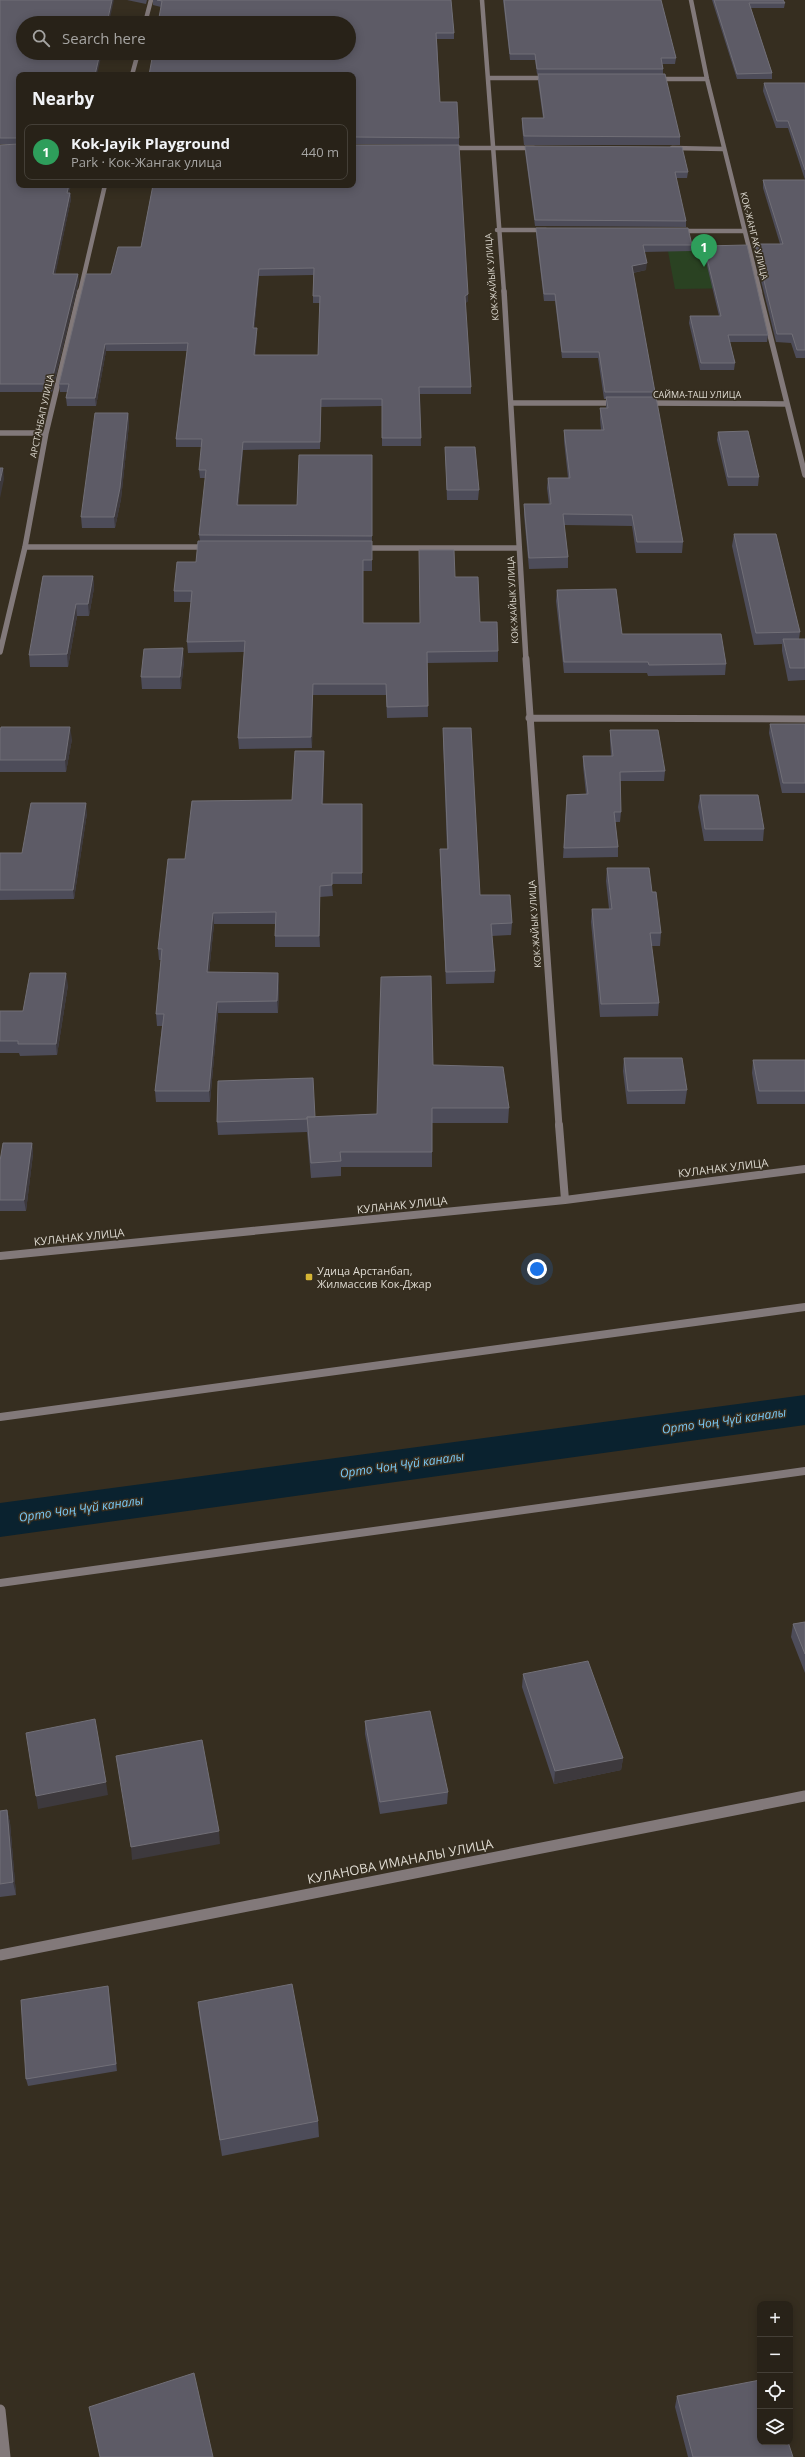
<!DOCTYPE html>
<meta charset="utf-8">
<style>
:root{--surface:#282218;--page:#342f25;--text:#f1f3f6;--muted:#a5a4a2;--line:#443f37;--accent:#b45309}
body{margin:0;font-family:"Open Sans",sans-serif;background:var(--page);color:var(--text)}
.controls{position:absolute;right:12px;bottom:12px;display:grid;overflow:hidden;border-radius:8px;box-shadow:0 2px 10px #0003}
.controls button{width:36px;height:36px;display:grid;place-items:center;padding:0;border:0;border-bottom:1px solid var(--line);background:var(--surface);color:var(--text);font:20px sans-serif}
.you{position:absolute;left:537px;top:1269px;width:14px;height:14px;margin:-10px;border:3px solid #fff;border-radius:50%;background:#1a73e8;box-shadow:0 0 0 6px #1a73e833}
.badge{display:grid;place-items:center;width:26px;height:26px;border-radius:50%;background:var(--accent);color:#fff;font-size:13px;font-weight:700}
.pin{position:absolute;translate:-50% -33px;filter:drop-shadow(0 1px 2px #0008)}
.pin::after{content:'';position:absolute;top:21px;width:14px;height:12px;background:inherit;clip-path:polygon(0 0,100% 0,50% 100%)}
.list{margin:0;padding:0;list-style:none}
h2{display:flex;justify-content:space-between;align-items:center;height:52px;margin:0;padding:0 16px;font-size:17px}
h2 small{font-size:13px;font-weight:400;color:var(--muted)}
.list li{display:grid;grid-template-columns:26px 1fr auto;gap:12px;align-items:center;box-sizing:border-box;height:56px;margin:0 8px 8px;padding:0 8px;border:1px solid var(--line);border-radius:8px}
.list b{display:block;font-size:15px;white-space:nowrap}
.list p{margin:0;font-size:13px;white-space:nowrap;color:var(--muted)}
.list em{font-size:13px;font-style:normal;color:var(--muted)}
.icon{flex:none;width:22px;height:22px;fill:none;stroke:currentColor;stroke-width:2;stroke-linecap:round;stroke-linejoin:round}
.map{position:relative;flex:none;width:805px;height:2457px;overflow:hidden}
.search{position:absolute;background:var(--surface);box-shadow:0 2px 10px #0003;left:16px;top:16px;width:340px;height:44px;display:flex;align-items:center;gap:10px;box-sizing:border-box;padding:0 14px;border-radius:22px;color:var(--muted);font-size:15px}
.panel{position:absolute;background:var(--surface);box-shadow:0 2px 10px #0003;left:16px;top:72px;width:340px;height:116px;border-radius:8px}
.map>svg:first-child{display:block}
.green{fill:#2a4222}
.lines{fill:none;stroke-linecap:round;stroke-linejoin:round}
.canal{fill:#0a222f;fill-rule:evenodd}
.street-far4{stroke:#82797a;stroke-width:4.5}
.street-far3{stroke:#82797a;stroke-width:5.5}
.street-far2{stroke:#82797a;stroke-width:7}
.street-far1{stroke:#82797a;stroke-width:8}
.street{stroke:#82797a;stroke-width:11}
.wall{fill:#4d4c59;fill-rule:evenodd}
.shaded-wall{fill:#3d393d}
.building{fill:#5d5b66;stroke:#716f77;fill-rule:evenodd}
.poi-dot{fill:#d6b534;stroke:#362e20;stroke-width:1.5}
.labels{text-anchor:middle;stroke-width:3;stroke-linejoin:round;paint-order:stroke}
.far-street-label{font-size:9px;fill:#dedad1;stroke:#362e20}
.street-label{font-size:11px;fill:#dedad1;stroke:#362e20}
.poi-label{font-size:11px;fill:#dedad1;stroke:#362e20;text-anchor:start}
.water-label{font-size:12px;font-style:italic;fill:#79c9f6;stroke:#362e20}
.near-street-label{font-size:13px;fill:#dedad1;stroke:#362e20}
</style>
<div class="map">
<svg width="805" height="2457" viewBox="0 0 805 2457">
<rect width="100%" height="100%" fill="#362e20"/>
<!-- green -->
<path class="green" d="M667,246H728L745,288L675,289Z"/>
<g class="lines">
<!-- canal -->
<path class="canal" d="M805,1395V1425L0,1537V1503Z"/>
<!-- street-far4 -->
<path class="street-far4" d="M482,0L504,292
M691,0L707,79L760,292
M145,23L151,0
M132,75L138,53
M488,78H549
M657,79H707
M450,148H534
M672,148L724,149
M497,230H546
M679,231H744
M80,292L105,185"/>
<!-- street-far3 -->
<path class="street-far3" d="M504,291L526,660
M759,291L805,475
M512,403H617
M646,403L787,404
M0,433H46
M25,547H208
M362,548H519
M0,652L25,547L46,433L80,291"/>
<!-- street-far2 -->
<path class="street-far2" d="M526,659L559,1126
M529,718L805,719"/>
<!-- street-far1 -->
<path class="street-far1" d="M559,1125L565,1200
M0,1256L565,1200L805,1169
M0,1417L805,1307
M0,1583L805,1471"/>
<!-- street -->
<path class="street" d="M0,1955L805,1796
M0,2410L5,2457"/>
</g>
<!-- wall -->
<path class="wall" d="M0,0L19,75V144H0Z
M127,0H147L146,4Z
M153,0H451L454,33V39H437L440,102L459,138V145L353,144V75L161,7L153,5Z
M503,0H661L676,58L675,64H662L663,69V74L680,137V145H524L522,127V118H543L538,82V74H537L535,60H510Z
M712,0H783L785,3L784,8H751L772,73V79H737Z
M764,83H805V358H796L791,343L776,342L754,252L755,244H780L763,188V180H805L788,128H776L763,91Z
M0,145L70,193L71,199L55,274L79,281L52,392H0Z
M525,146L688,172L687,178H676L686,221V227L535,226L525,152Z
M153,185L468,301L465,303L471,387V394H420L421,446H382V406L321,407L320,449L243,450L238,505H297L372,455V571H363V623H420L455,577L480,622L498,651V662L427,663L428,717L387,718L386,695H313L312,748L239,749L238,738L244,652L188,653L187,642L191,602H174V591L196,562L200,541L199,535L206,478H200L199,470L202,447H176V439L187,351H106L96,406H67L66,398L68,392H60L59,384L111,274L141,247ZM313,275V303H320L318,355H255L257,335L254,328L259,276Z
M536,228L692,245L691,251L644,252L646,270L633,273L655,392L654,397L683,542L682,553H636L632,526L564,525L568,557V568L529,569L524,515V504H549L547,488L548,478H568L564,441V430H601L600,419V408H606V399H604L598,358H562L555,301H544L536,234Z
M704,246L768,335L767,342H730L735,363L734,370H700L689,323L690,316H719L704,253Z
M128,413L129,424L121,499L115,528H82L81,517Z
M718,432L759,477L758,486H728L717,440Z
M445,447L479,490L478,500H447Z
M734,534L800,632L799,639H805V680L788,681L782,651V644L754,645L732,546Z
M93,576L94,588L89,616H77L68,667H30L29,655Z
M557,590L622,634L726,664L725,675L648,676L647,673H564L556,601Z
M184,661L181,689H142L141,677Z
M770,724H805V793H782L769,733Z
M443,728L480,895L512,923L511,935L492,936L495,971L494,983L446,984L440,860V849H447L443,739Z
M610,730L665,771L664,781H620L621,812L620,822H615L618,847V857L563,858L567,795L586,794L583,766V756H611L610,740Z
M0,731L72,739L66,772H0Z
M324,751L323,804H362V884H332L333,896L320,897V947H275V924H214L209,972L278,973L279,984L278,1013H218L210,1102H156L155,1091L162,1026H157L156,1014L161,960H159L158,949L185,859L292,800Z
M700,795L764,829L763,841H704L698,807Z
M87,813L74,899L0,900V853H22Z
M607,868L652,892L661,933L660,946H651L659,1003L658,1016L600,1017L591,922L592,909H609L606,881Z
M68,985L57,1055L20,1056L19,1053H0V1011H23Z
M624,1058L687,1090L685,1104H627L623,1071Z
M753,1060H805V1104H757L752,1073Z
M433,1065L509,1108L508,1123H432V1167H341V1176L311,1178L307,1132L218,1135L217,1122L377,1114Z
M32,1143L33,1154L26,1211H0V1161Z
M805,1622V1673L791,1637L793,1624Z
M523,1674L623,1758L621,1770L554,1784L522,1687Z
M365,1721L448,1792L447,1804L380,1814L365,1734Z
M7,1810L10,1823L16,1895L0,1897V1811Z
M108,1986L117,2071L28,2086L26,2079Z
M198,2002L318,2121L319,2137L222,2156L200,2020Z
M677,2396L793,2457H688L675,2407Z"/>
<!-- shaded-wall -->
<path class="shaded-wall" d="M112,0H114L109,23H107Z
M100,53H102L97,75H95Z
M69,185H71L68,199L67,193Z
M70,193L71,199L54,281L53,274Z
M647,263L646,270L631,273L632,266Z
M259,269V276L254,335L253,328Z
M78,274L79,281L52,392L51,384Z
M468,294V301L465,304V296Z
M257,328V335L255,363L254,355Z
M105,344L106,351L96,406L95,398Z
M128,413L129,424L121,499L115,528L114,517Z
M243,442V450L238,513L237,505Z
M3,468L4,479L0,498V481Z
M93,576L94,588L89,616L88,604Z
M76,604L77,616L68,667L67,654Z
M183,648L184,661L181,689L180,677Z
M313,684V695L312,748L311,737Z
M70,727L72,739L66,772L65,760Z
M324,751V762L323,815L322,804Z
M86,803L87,813L74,899L73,890Z
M320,886V947L319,936Z
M213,913L214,924L208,983L207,972Z
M66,973L68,985L57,1055L56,1044Z
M278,973L279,984L278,1013L277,1001Z
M217,1002L218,1013L210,1102L209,1091Z
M32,1143L33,1154L26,1211L24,1200Z
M623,1758L621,1770L554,1784L555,1771Z
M106,1782L108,1795L38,1809L36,1796Z
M7,1810L10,1823L16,1895L13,1882Z
M219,1831L220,1844L132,1860L131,1847Z
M108,1986L109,1992L117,2071L116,2064Z"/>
<!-- building -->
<path class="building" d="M0,0H112L107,23H23V53H100L95,75H19V138H0Z
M157,0H451L454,33H436L440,102H457L459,138L353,137V75H149L153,53H349V23H158L162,1Z
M504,0H661L676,58H661L663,69H537L535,54H510Z
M714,0H783L785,3H749L772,73L737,74Z
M538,74H665L680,137L524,136L522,118H544Z
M764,83H805V170L788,121H777Z
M19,144V185H69L67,193H70L53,274H78L51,384H0V145Z
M353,145H459L468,294L465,296L471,387H419L421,438H382V399H321L320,442H243L237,505H297L299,455H372V536L199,535L206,470H199L202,439H176L188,343L105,344L95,398H66L69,384H59L86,274H111L118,247H141L153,185H353ZM314,268L313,296H320L318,355H254L257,328H253L259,269Z
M525,146L682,147L688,172H675L686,221L535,220Z
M763,180H805V350H797L792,334H777L755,244H783Z
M536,228H688L692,245H643L647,263L632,266L655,392H605L599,352H562L555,294H544Z
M747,245L768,335H728L735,363H701L690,316H721L704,246Z
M606,397H656L683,542H637L632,515L563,514L568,557L529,558L524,504H551L548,478H570L564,430H604L600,408H608Z
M95,413H128L120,488L114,517H81Z
M748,431L759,477H728L718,432Z
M445,447H475L479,490H447Z
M0,468H3L0,481Z
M734,534H776L800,632L756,633Z
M198,541H372V560H363V623H420L419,550H454L455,577H478L480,622H497L498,651L427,652L428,706L387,707L386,684H313L311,737L238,738L245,641L187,642L192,591H174L177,562H196Z
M43,576H93L88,604H76L67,654L29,655Z
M616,589L622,634H721L726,664L649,665L648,662H564L557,590Z
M783,639H805V668H790Z
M183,648L180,677H141L144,649Z
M770,724H805V783H783Z
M1,727H70L65,760H0V731Z
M443,728H471L480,895H510L512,923L491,924L495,971L446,972L440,849H448Z
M610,730H658L665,771L620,772L621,812H614L618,847L564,848L567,795L588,794L583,756H613Z
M295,751H324L322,804H362V873H332V885L320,886L319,936H275L276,912L213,913L207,972L278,973L277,1001L217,1002L209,1091H155L164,1014H156L162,949H158L168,859H185L192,801L292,800Z
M700,795H758L764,829H705Z
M31,803H86L73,890H0V853H22Z
M607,868H649L652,892H656L661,933H650L659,1003L601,1004L592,909H612Z
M30,973H66L56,1044H18V1041H0V1011H23Z
M431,976L433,1065L503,1067L509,1108H432V1152H340L341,1161L311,1163L307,1117L377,1114L381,977Z
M624,1058H682L687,1090L628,1091Z
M753,1060H805V1091H759Z
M313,1078L315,1117H307V1119L217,1122L218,1081Z
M3,1143H32L24,1200H0V1161Z
M805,1622V1654L793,1624Z
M588,1661L623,1758L555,1771L523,1674Z
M430,1711L448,1792L380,1802L365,1721Z
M95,1719L106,1782L36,1796L26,1733Z
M202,1740L219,1831L131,1847L116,1756Z
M7,1810L13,1882L0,1884V1811Z
M292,1984L318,2121L220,2140L198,2002Z
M108,1986L116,2064L26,2079L21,2000Z
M194,2373L213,2457H100L89,2407Z
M760,2380V2442H788L793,2457H693L677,2396Z"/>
<!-- markers -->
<rect class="poi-dot" x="305" y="1273" width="8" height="8" rx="2"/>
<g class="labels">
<!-- far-street labels -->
<g class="far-street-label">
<text transform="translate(754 236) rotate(76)" y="3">КОК-ЖАНГАК УЛИЦА</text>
<text transform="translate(492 277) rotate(-95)" y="3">КОК-ЖАЙЫК УЛИЦА</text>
<text x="697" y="398">САЙМА-ТАШ УЛИЦА</text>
<text transform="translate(42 416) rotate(-78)" y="3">АРСТАНБАП УЛИЦА</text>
<text transform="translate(513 600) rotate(-93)" y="3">КОК-ЖАЙЫК УЛИЦА</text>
<text transform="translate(535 924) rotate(-94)" y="3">КОК-ЖАЙЫК УЛИЦА</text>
</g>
<!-- street labels -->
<g class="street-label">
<text transform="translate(723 1168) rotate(-7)" y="4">КУЛАНАК УЛИЦА</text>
<text transform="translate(402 1205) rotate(-6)" y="4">КУЛАНАК УЛИЦА</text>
<text transform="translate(79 1237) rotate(-6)" y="4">КУЛАНАК УЛИЦА</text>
</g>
<!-- poi labels -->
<g class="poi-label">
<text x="317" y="1275">Удица Арстанбап,<tspan x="317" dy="13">Жилмассив Кок-Джар</tspan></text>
</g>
<!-- water labels -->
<g class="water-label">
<text transform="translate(724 1421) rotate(-8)" y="4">Орто Чоң Чүй каналы</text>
<text transform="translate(402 1465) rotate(-8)" y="4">Орто Чоң Чүй каналы</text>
<text transform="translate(81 1509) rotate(-8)" y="4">Орто Чоң Чүй каналы</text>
</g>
<!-- near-street labels -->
<g class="near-street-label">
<text transform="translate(400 1861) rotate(-11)" y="5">КУЛАНОВА ИМАНАЛЫ УЛИЦА</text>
</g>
</g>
</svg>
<div class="controls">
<button>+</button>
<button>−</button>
<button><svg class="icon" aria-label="locate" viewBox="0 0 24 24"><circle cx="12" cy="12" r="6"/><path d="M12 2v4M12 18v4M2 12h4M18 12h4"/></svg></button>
<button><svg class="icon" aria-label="layers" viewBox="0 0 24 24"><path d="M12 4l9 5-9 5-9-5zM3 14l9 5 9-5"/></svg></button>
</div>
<div class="you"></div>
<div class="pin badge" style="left:704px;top:267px;background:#2e9e5b">1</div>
<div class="search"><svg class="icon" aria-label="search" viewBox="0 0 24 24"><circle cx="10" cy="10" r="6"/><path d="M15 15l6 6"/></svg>Search here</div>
<section class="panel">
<h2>Nearby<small></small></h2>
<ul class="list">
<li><span class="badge" style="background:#2e9e5b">1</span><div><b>Kok-Jayik Playground</b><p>Park · Кок-Жангак улица</p></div><em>440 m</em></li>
</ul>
</section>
</div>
